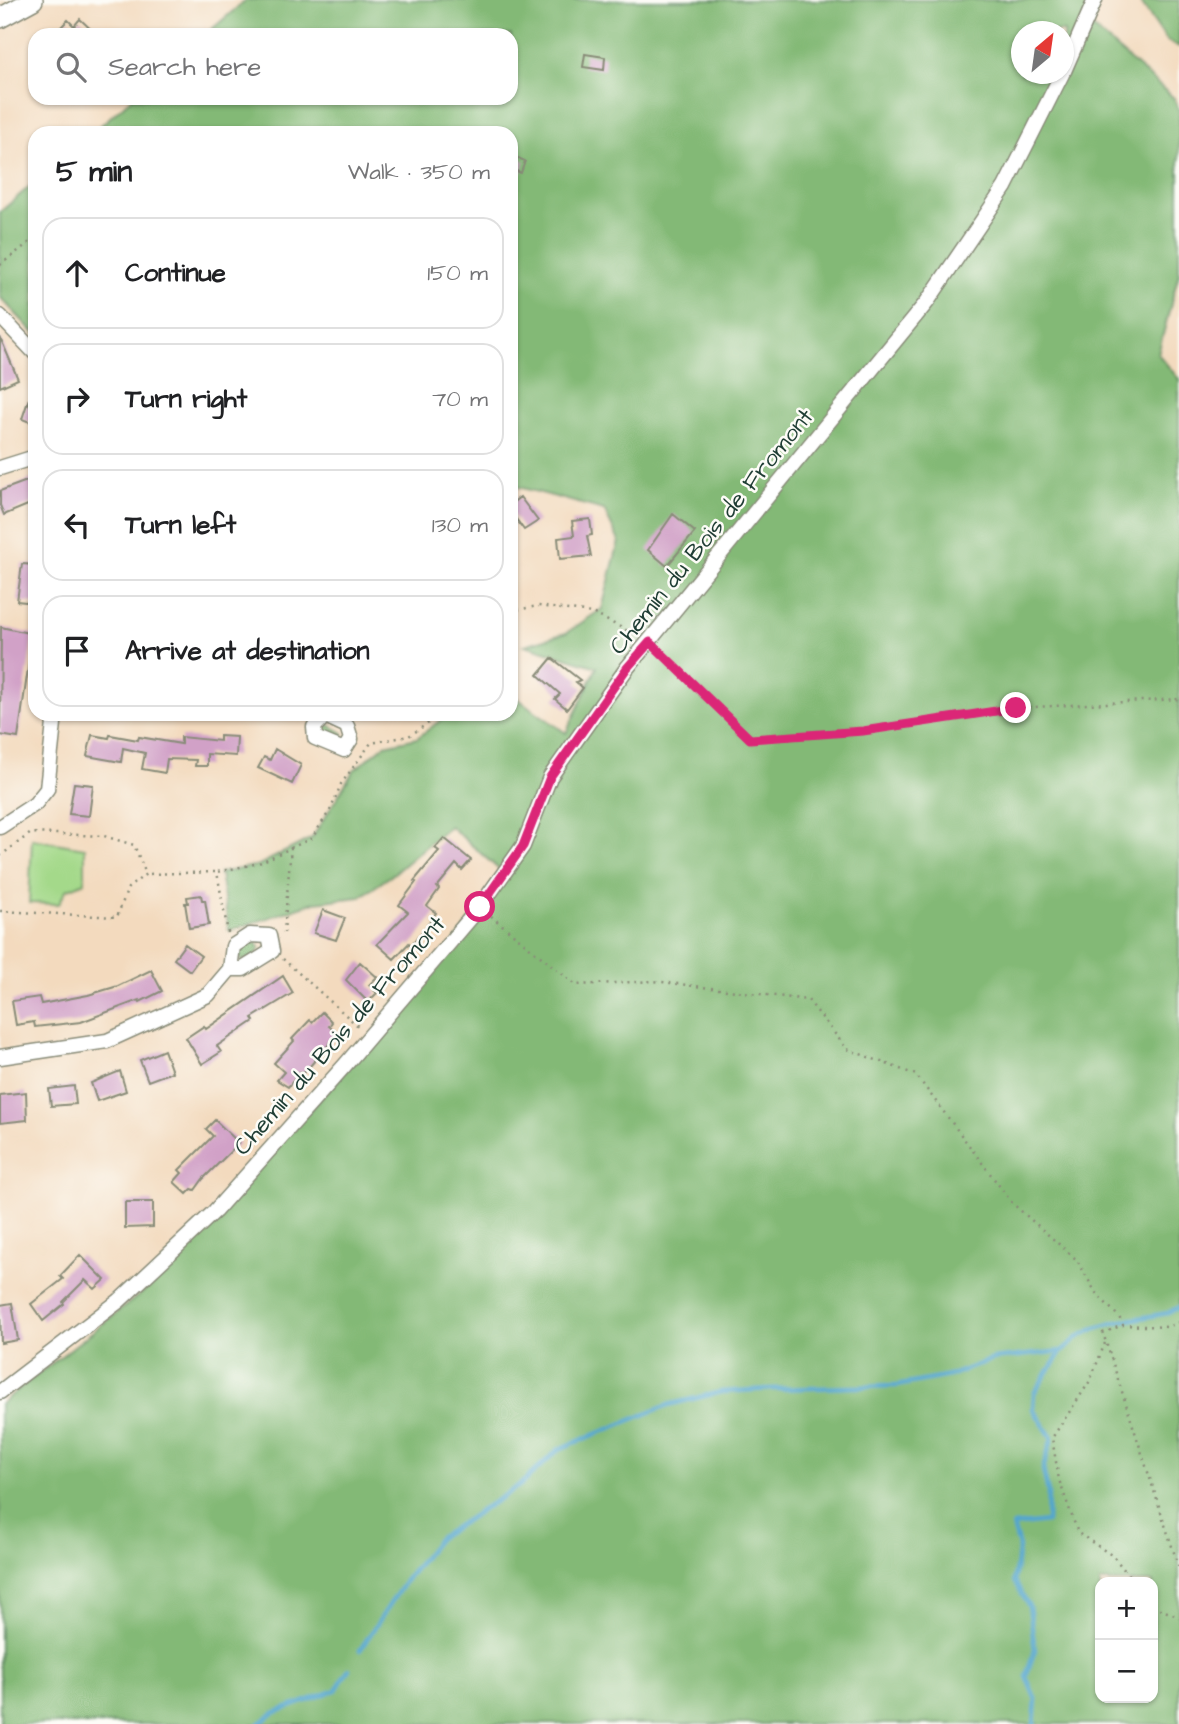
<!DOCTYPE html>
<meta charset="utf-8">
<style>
:root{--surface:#fff;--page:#f2f2f2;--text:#202124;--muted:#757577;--line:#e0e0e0}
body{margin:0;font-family:"Architects Daughter",sans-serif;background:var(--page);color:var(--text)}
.controls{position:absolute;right:21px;bottom:21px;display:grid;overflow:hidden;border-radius:14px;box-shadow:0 2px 5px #0004}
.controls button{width:63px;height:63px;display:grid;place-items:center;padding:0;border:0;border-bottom:2px solid var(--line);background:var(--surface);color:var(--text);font:35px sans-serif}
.compass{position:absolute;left:1011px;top:21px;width:63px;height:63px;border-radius:50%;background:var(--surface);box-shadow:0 2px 5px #0004;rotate:29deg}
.stop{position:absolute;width:21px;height:21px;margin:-16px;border:5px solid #db2777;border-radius:50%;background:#fff}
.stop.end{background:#db2777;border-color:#fff;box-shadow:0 2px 7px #0008}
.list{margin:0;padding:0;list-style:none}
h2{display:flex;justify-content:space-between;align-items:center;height:91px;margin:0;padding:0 28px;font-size:30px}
h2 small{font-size:23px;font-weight:400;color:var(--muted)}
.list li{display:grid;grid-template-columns:46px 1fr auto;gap:21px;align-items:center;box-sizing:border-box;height:112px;margin:0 14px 14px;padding:0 14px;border:2px solid var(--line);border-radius:21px}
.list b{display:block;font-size:26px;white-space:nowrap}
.list em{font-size:23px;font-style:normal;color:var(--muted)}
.icon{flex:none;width:38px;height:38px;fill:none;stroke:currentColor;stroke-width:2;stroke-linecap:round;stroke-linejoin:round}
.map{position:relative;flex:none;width:1179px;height:1724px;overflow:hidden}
.search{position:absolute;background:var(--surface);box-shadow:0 2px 5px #0004;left:28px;top:28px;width:490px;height:77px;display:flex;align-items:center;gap:18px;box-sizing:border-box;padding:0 24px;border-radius:21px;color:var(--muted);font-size:26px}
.panel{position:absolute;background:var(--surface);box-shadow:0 2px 5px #0004;left:28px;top:126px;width:490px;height:595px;border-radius:21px}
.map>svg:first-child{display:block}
.green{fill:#a4d98a;stroke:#628b5f;stroke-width:2}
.forest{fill:#83b976;stroke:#517b55;stroke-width:2;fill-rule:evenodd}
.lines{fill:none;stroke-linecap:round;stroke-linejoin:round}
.stream{stroke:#52a6ce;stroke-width:4.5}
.building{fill:#d1a1c7}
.minor-casing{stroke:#898c79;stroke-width:17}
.tertiary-casing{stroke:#898c79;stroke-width:22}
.path{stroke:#898c79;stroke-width:2.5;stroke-dasharray:2 5;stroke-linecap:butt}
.minor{stroke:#fff;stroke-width:14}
.tertiary{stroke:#fff;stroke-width:19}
.route{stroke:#db2777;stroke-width:9}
.labels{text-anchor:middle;stroke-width:5;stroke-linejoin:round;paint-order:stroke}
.street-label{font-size:24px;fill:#1f3d34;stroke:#fdfcf7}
</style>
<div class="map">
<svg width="1179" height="1724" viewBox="0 0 1179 1724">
<rect width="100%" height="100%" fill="#fdfcf7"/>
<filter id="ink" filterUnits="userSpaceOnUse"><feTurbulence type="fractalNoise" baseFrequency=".0143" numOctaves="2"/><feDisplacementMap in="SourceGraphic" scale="14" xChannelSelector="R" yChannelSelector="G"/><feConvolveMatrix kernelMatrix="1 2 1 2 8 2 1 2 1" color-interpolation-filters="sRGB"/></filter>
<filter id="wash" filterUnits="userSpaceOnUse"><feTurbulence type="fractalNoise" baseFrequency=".00686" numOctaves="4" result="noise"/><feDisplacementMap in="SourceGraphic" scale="28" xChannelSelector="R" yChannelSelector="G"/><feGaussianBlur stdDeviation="1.57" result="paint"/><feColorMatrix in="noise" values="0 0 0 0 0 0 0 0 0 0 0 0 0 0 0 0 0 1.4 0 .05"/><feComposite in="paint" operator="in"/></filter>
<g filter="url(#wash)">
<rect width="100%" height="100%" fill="#f3dabe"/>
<!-- green -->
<path class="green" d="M32,839L85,848V882L66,890L59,904L29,903Z"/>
<!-- forest -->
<path class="forest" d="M246,0H1094L1087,23L1174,98L1179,111V273L1158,354L1179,379V1724H0V1404L143,1292L417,993L504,874L450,826L392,875L360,897L315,902L229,931L220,873L259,865L312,838L354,770L385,745L417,738L449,714H511V694L566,733L597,667L525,645L566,633L602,609L619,541L604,510L511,485V133H92L132,98H511V35H205ZM1021,32H1064V74H1021ZM1100,1582H1153V1698H1100Z
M1139,0H1179V47L1167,41Z
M35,182V334L0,297V212Z
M324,725H329L343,733V740L336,742L324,737L322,731Z
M256,942L260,948L255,956L242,961L238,955C242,947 247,943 256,942Z"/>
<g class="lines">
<!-- stream -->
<path class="stream" d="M360,1650L407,1578L439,1538L520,1485L559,1449L668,1405L721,1392L771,1389L896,1386L949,1376L993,1359L1062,1351L1080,1336L1096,1328L1117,1322L1168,1313L1179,1307
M259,1724L274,1713L336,1690L349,1669
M1034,1724L1036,1700L1026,1676L1035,1650L1029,1606L1014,1581L1019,1547L1013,1526L1047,1522L1048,1493L1043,1469L1052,1438L1033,1409L1034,1393L1061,1352"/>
</g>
<g id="blocks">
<!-- building -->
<path class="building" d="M80,19L97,35H53L68,20L74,26Z
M585,54L605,57L604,70L583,67Z
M511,155L525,161L521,173L511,169Z
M0,337L18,379L0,387Z
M28,401L35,417V424L22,419Z
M35,478V502L4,515L0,505V491Z
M520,497L538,521L524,530L511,512V504Z
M673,514L695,532L667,566L648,550Z
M590,519L592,535L587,536L591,556L560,559L558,538L574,536L572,521Z
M22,564L35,565V603L17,601Z
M1,627L33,634L18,738L0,735Z
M552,658L580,680L576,682L583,688L567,709L555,699L560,694L538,675Z
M92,735L109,738L110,735L138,740L139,737L181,744V737L220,741V736L237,737L236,756L207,754V766H195L196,760L167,759L165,773L142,769L145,753L123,748L121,762L87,756Z
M275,749L301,765L292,784L258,768L264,757L270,760Z
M74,783L93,785L89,816L69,814Z
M444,838L471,860L462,870L456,864L437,887L439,889L427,906L436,913L411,946L409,943L394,959L377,944L408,912L399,905L416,882L414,881L439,851L435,848Z
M201,895L202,900H205L209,925L189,928L185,903H188L187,897Z
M323,910L345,918L336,940L314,933Z
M185,944L201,956L190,971L174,959Z
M360,962L377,977L369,985L377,993L368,1002L346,980Z
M151,970L162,991L140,1002L139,1000L81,1022L35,1027L34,1022L16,1025L12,1001L39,997L41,1004L88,995L118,986Z
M283,976L293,993L252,1018L254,1021L217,1046L221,1052L202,1064L186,1038L204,1026L206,1029Z
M322,1012L332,1022L329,1026L338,1034L303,1074L301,1072L288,1087L277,1080L284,1072L274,1063L294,1041L292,1039L310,1020L312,1022Z
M164,1050L172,1072L148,1081L140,1060Z
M120,1071L126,1091L97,1101L91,1083Z
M74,1086L76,1104L51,1106L49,1089Z
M26,1092L27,1120L0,1123V1095Z
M215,1120L239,1143L203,1179L195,1190L192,1189L187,1194L174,1182L182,1173L179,1170L213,1136L206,1129Z
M125,1202H153V1227L125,1228Z
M80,1255L105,1280L95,1289L85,1280L63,1302L64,1304L43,1321L31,1304L63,1279L60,1276Z
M12,1303L18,1340L1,1343L0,1305Z"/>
</g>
</g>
<g filter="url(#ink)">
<use href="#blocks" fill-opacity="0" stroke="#898c79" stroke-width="2"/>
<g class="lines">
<!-- minor casing -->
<g class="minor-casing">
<path id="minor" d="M1064,71L1095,0
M0,316L35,353
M0,468L35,457
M321,714L347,726L351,739L344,750L315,738L314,727L325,716
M0,827L35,804L47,789L55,714
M250,935L269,936L272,951L243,969H230L233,946Z
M0,1057L107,1041L208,995L230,969
M0,1392L119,1301L215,1211L346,1064L480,907L523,846L550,777L627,668L927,302L1005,187L1062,74"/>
</g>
<!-- tertiary casing -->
<g class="tertiary-casing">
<path id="tertiary" d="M0,18L33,0"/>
</g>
<!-- path -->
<path class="path" d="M0,265L35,238
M511,611L538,606L592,613L638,636
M660,652L750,739L863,731L1016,708L1179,699
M0,856L31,833L104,836L134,845L146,874
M0,911L117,917L128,888L146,874L217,872
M491,916L576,985L654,981L808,1000L847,1049L916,1075L1013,1204L1077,1260L1096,1293L1119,1317L1123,1325
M228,933L217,872L259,863L312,838L331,809L341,784L371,743L409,736L442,714
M284,933L291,846
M283,959L359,1027
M1179,1322L1167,1327L1123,1325L1103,1333L1179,1568
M1105,1343L1090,1381L1052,1438L1059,1480L1078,1533L1113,1556L1134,1582
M1153,1606L1179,1617"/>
<!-- minor -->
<use href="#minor" class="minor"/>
<!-- tertiary -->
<use href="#tertiary" class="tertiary"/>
</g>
</g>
<g class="lines" filter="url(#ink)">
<!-- route -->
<path class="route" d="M480,907L523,846L550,777L627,668L650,642L750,739L863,731L1016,708"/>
</g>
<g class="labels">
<!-- street labels -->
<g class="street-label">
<text transform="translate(711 531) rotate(-51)" y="8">Chemin du Bois de Fromont</text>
<text transform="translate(339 1035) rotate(-49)" y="8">Chemin du Bois de Fromont</text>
</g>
</g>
</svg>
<div class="controls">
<button>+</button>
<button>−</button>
</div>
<svg class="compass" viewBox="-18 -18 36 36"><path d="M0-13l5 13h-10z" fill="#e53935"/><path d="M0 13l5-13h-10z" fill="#757577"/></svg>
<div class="stop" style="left:480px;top:907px"></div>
<div class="stop end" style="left:1016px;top:708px"></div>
<div class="search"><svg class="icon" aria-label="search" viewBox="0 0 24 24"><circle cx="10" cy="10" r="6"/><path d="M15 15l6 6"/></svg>Search here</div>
<section class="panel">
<h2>5 min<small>Walk · 350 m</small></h2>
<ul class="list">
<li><svg class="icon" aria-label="ahead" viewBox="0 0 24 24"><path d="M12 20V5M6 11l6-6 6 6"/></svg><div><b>Continue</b></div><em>150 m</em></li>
<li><svg class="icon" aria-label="right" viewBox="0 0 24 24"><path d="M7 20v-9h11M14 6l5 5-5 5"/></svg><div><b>Turn right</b></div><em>70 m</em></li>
<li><svg class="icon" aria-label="left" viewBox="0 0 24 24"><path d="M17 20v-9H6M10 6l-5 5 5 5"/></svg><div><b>Turn left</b></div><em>130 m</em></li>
<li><svg class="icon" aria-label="arrive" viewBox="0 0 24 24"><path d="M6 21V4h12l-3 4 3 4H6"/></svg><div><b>Arrive at destination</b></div></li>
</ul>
</section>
</div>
